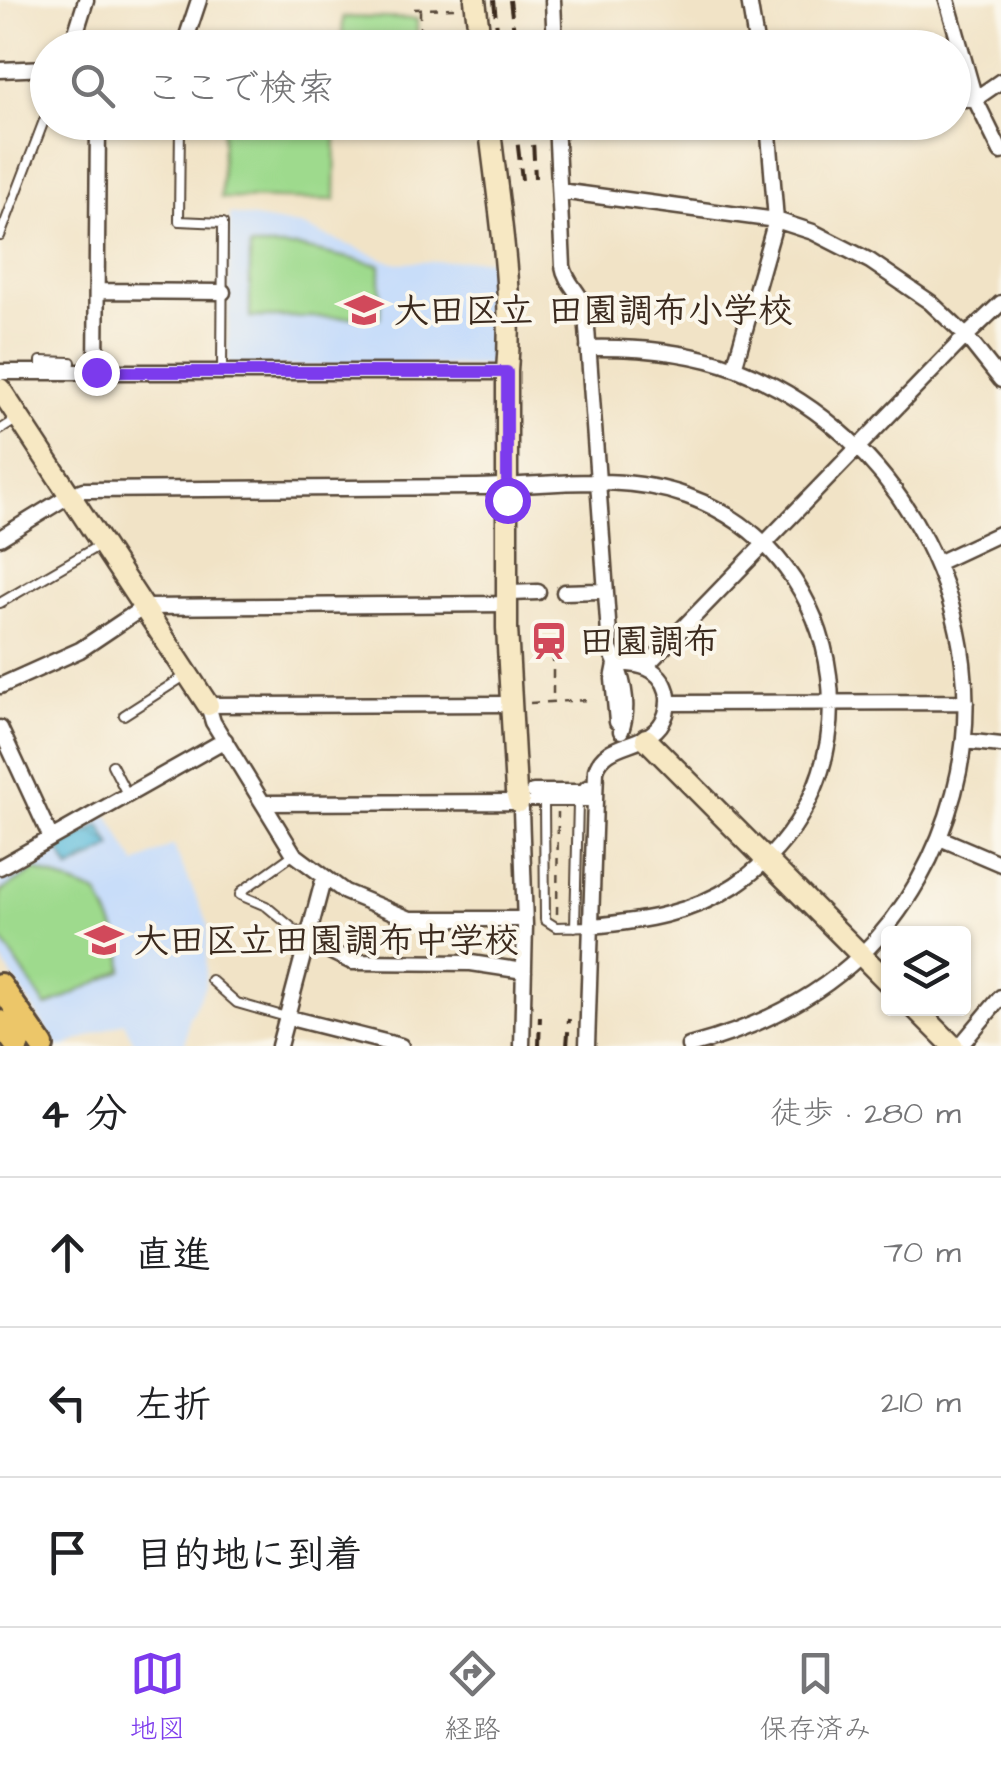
<!DOCTYPE html>
<html lang="ja">
<meta charset="utf-8">
<style>
:root{--surface:#fff;--page:#f6f6f6;--text:#202124;--muted:#757577;--line:#e0e0e0;--accent:#7c3aed}
body{margin:0;font-family:"Architects Daughter","Klee One",sans-serif;background:var(--page);color:var(--text)}
.controls{position:absolute;right:30px;bottom:30px;display:grid;overflow:hidden;border-radius:10px;box-shadow:0 2px 8px #0004}
.controls button{width:90px;height:90px;display:grid;place-items:center;padding:0;border:0;border-bottom:2px solid var(--line);background:var(--surface);color:var(--text);font:50px sans-serif}
.stop{position:absolute;width:30px;height:30px;margin:-22px;border:8px solid #7c3aed;border-radius:50%;background:#fff}
.stop.end{background:#7c3aed;border-color:#fff;box-shadow:0 2px 10px #0008}
.list{margin:0;padding:0;list-style:none}
h2{display:flex;justify-content:space-between;align-items:center;height:130px;margin:0;padding:0 40px;font-size:42px}
h2 small{font-size:32px;font-weight:400;color:var(--muted)}
.list li{display:grid;grid-template-columns:65px 1fr auto;gap:30px;align-items:center;box-sizing:border-box;height:150px;padding:0 40px;border-top:2px solid var(--line)}
.list b{display:block;font-size:38px;white-space:nowrap}
.list em{font-size:32px;font-style:normal;color:var(--muted)}
.icon{flex:none;width:55px;height:55px;fill:none;stroke:currentColor;stroke-width:2;stroke-linecap:round;stroke-linejoin:round}
.map{position:relative;flex:none;width:1001px;height:1046px;overflow:hidden}
.search{position:absolute;background:var(--surface);box-shadow:0 2px 8px #0004;left:30px;right:30px;top:30px;height:110px;display:flex;align-items:center;gap:25px;box-sizing:border-box;padding:0 35px;border-radius:55px;color:var(--muted);font-size:38px}
.sheet{height:580px;background:var(--surface)}
nav{display:flex;justify-content:space-around;align-items:center;box-sizing:border-box;height:140px;border-top:2px solid var(--line);background:var(--surface);font-size:28px;color:var(--muted)}
nav a{display:grid;justify-items:center;gap:5px}
nav .on{color:var(--accent)}
.map>svg:first-child{display:block}
.built{fill:#c8ddf9}
.pitch{fill:#9eda8d;stroke:#6c8256;stroke-width:2.5}
.water{fill:url(#water-waves);stroke:#4c737c;stroke-width:2.5}
.lines{fill:none;stroke-linecap:round;stroke-linejoin:round}
.lane-casing{stroke:#564637;stroke-width:12}
.street-casing{stroke:#564637;stroke-width:19}
.secondary-casing{stroke:#564637;stroke-width:25}
.primary-casing{stroke:#564637;stroke-width:28}
.path{stroke:#564637;stroke-width:2.5;stroke-dasharray:8 8;stroke-linecap:butt}
.lane{stroke:#fff;stroke-width:8}
.street{stroke:#fff;stroke-width:14}
.secondary{stroke:#f7e8c3;stroke-width:20}
.primary{stroke:#ecc669;stroke-width:22}
.rail{stroke:#3b2a1e;stroke-width:4;stroke-dasharray:15 8;stroke-linecap:butt}
.route{stroke:#7c3aed;stroke-width:12}
.labels{text-anchor:middle;stroke-width:8;stroke-linejoin:round;paint-order:stroke}
.poi-label{font-size:35px;font-weight:bold;fill:#3b2a1e;stroke:#fbf7ec;text-anchor:start}
</style>
<div class="map">
<svg width="1001" height="1046" viewBox="0 0 1001 1046">
<defs>
<pattern id="water-waves" width="16" height="10" patternUnits="userSpaceOnUse" patternTransform="scale(2.5)"><rect width="16" height="10" fill="#5cbcdb"/><path d="M0 5q4-4 8 0t8 0" fill="none" stroke="#4d99b1"/></pattern>
</defs>
<rect width="100%" height="100%" fill="#fbf7ec"/>
<filter id="ink" filterUnits="userSpaceOnUse"><feTurbulence type="fractalNoise" baseFrequency=".01" numOctaves="2"/><feDisplacementMap in="SourceGraphic" scale="20" xChannelSelector="R" yChannelSelector="G"/><feConvolveMatrix kernelMatrix="1 2 1 2 8 2 1 2 1" color-interpolation-filters="sRGB"/></filter>
<filter id="wash" filterUnits="userSpaceOnUse"><feTurbulence type="fractalNoise" baseFrequency=".0048" numOctaves="4" result="noise"/><feDisplacementMap in="SourceGraphic" scale="40" xChannelSelector="R" yChannelSelector="G"/><feGaussianBlur stdDeviation="2.25" result="paint"/><feColorMatrix in="noise" values="0 0 0 0 0 0 0 0 0 0 0 0 0 0 0 0 0 1.4 0 .05"/><feComposite in="paint" operator="in"/></filter>
<g filter="url(#wash)">
<rect width="100%" height="100%" fill="#f1e3c6"/>
<!-- built -->
<path class="built" d="M230,214L301,226L394,263L496,259L502,357L497,365L236,367L228,364Z
M108,815L136,864L173,845L208,923L205,987L188,1019L185,1046H136L124,1022L65,1046H57L0,958V878L50,847Z"/>
<!-- pitch -->
<path class="pitch" d="M343,17L417,19V47H342Z
M223,126L336,128L335,200L221,198Z
M250,247H298L380,265V317H250Z
M36,870L98,894L121,942L123,970L46,1007L0,937V892Z"/>
<!-- water -->
<path class="water" d="M100,825L112,847L70,870L58,848Z"/>
</g>
<g filter="url(#ink)">
<g class="lines">
<!-- lane casing -->
<g class="lane-casing">
<path id="lane" d="M180,122L179,221L223,223L222,371
M0,236L48,110
M41,372V361L71,362L70,372
M0,430L19,418
M0,603L98,546
M124,715L188,674
M112,765L128,796
M520,802H595
M544,802L545,920L556,927L592,926
M294,854L242,891L240,895L266,906L307,940
M575,927L578,802
M211,980L237,1003L286,1017"/>
</g>
<!-- street casing -->
<g class="street-casing">
<path id="street" d="M553,0L555,48
M749,0L757,48
M947,0L975,99L1001,152
M71,48L86,0
M183,48L199,0
M0,70L48,68
M954,99H975L1001,81
M556,122L563,266C566,285 583,293 586,314L610,649C622,675 631,703 621,731
M560,191L776,220L813,232L870,261L930,302L966,336L1001,380
M97,291L223,292
M588,348C639,347 689,351 737,369C904,434 1000,620 954,793C938,853 906,912 861,955C813,1001 753,1029 689,1046
M734,368L776,220L768,122
M0,372H507
M96,372L98,122
M0,538L70,495L83,490C214,489 345,489 477,487C546,486 620,472 687,496C854,556 883,786 735,885C691,914 643,921 592,926
M937,563L1001,533
M564,592L599,591
M511,593L538,592
M616,664L613,679L617,722
M645,667L959,343L1001,303
M0,686L80,650L144,607L507,604
M668,703L966,702
M512,704L208,705L213,722L294,854L345,892L410,919H524
M0,728L51,838
M964,741L1001,745
M533,792H584L587,788
M263,803L519,802L521,810L525,925L522,1046
M940,838L1001,864
M0,867L225,740
M307,940L352,962L471,963L524,971
M286,1017L401,1046
M279,1046L324,877
M587,1046L596,770C606,737 654,751 666,714C668,707 669,699 667,691C664,681 657,672 647,668C638,664 627,664 617,663
M960,1046L1001,997"/>
</g>
<!-- secondary casing -->
<g class="secondary-casing">
<path id="secondary" d="M475,0L481,48
M489,122C498,204 514,290 507,372V628L516,792L519,802
M0,389L208,705
M646,739L888,982
M915,1008L953,1046"/>
</g>
<!-- primary casing -->
<g class="primary-casing">
<path id="primary" d="M0,985L42,1046
M0,1022L17,1046"/>
</g>
<!-- path -->
<path class="path" d="M414,9L459,8
M420,10V48
M553,654V700
M530,703L589,700
M557,914L558,812"/>
<!-- lane -->
<use href="#lane" class="lane"/>
<!-- street -->
<use href="#street" class="street"/>
<!-- secondary -->
<use href="#secondary" class="secondary"/>
<!-- primary -->
<use href="#primary" class="primary"/>
<!-- rail -->
<path class="rail" d="M494,0L499,48
M510,0L516,48
M515,122L522,180
M532,122L535,178
M539,1046L540,1016
M567,1046L569,1019"/>
</g>
</g>
<g class="lines" filter="url(#ink)">
<!-- route -->
<path class="route" d="M96,372H507V500"/>
</g>
<!-- icons -->
<defs>
<g id="school-bare" transform="scale(3)"><path d="M0-5L7-2L0 1L-7-2ZM-4 1L0 2.5L4 1V4Q0 6-4 4Z" fill="#d1495b" stroke="#fbf7ec" stroke-width="2.5" paint-order="stroke"/></g>
<g id="station-bare" transform="scale(3)"><path d="M-3-6H3Q5-6 5-4V2Q5 4 3 4L4.5 6H3L1.5 4h-3L-3 6H-4.5L-3 4Q-5 4-5 2V-4Q-5-6-3-6ZM-3.5-4v3h7v-3ZM-3.5 1v1.5H-2V1ZM2 1v1.5H3.5V1Z" fill="#d1495b" stroke="#fbf7ec" stroke-width="2.5" paint-order="stroke"/></g>
</defs>
<g fill-rule="evenodd">
<use href="#school-bare" x="364" y="310"/>
<use href="#station-bare" x="549" y="641"/>
<use href="#school-bare" x="104" y="940"/>
</g>
<g class="labels">
<!-- poi labels -->
<g class="poi-label">
<text x="394" y="322">大田区立 田園調布小学校</text>
<text x="579" y="653">田園調布</text>
<text x="134" y="952">大田区立田園調布中学校</text>
</g>
</g>
</svg>
<div class="controls">
<button><svg class="icon" aria-label="layers" viewBox="0 0 24 24"><path d="M12 4l9 5-9 5-9-5zM3 14l9 5 9-5"/></svg></button>
</div>
<div class="stop" style="left:507px;top:500px"></div>
<div class="stop end" style="left:96px;top:372px"></div>
<div class="search"><svg class="icon" aria-label="search" viewBox="0 0 24 24"><circle cx="10" cy="10" r="6"/><path d="M15 15l6 6"/></svg>ここで検索</div>
</div>
<section class="sheet">
<h2>4 分<small>徒歩 · 280 m</small></h2>
<ul class="list">
<li><svg class="icon" aria-label="ahead" viewBox="0 0 24 24"><path d="M12 20V5M6 11l6-6 6 6"/></svg><div><b>直進</b></div><em>70 m</em></li>
<li><svg class="icon" aria-label="left" viewBox="0 0 24 24"><path d="M17 20v-9H6M10 6l-5 5 5 5"/></svg><div><b>左折</b></div><em>210 m</em></li>
<li><svg class="icon" aria-label="arrive" viewBox="0 0 24 24"><path d="M6 21V4h12l-3 4 3 4H6"/></svg><div><b>目的地に到着</b></div></li>
</ul>
</section>
<nav>
<a class="on"><svg class="icon" aria-label="map" viewBox="0 0 24 24"><path d="M3 6l6-2 6 2 6-2v14l-6 2-6-2-6 2zM9 4v14M15 6v14"/></svg>地図</a>
<a><svg class="icon" aria-label="directions" viewBox="0 0 24 24"><path d="M12 3l9 9-9 9-9-9zM9 14v-3h6M13 9l2 2-2 2"/></svg>経路</a>
<a><svg class="icon" aria-label="saved" viewBox="0 0 24 24"><path d="M7 4h10v16l-5-4-5 4z"/></svg>保存済み</a>
</nav>
